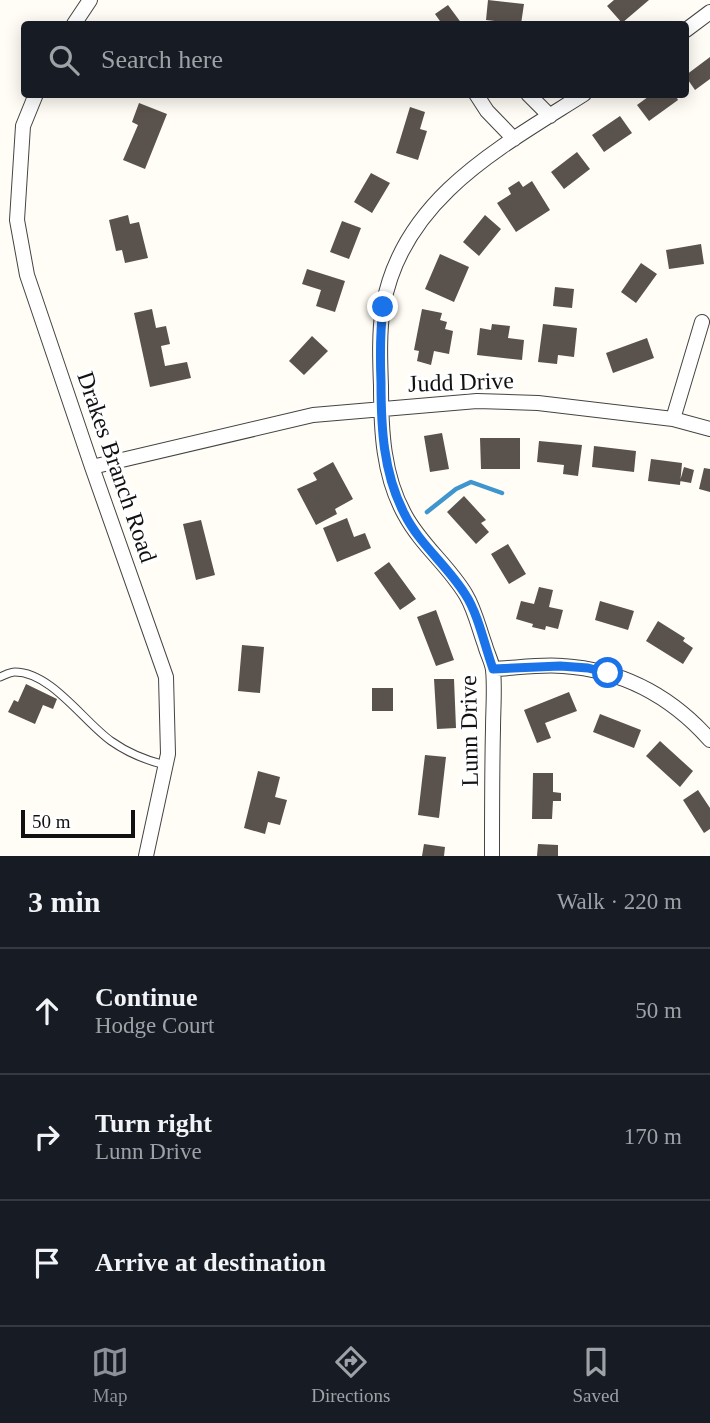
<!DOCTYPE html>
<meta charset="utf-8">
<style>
:root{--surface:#171b24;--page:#20242c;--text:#f1f3f6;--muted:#9ea1a6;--line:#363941;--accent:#8c9099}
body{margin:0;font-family:"Times New Roman",serif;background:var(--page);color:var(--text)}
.scale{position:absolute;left:21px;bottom:18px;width:114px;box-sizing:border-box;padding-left:7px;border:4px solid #111;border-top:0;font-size:19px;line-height:24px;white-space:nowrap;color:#111;-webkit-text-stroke:5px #fff;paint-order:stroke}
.stop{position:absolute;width:21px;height:21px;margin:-16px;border:5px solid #1a73e8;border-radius:50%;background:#fff}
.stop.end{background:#1a73e8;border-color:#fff;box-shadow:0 2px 7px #0008}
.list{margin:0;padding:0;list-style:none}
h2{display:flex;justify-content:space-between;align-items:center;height:91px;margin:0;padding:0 28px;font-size:30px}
h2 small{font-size:23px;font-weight:400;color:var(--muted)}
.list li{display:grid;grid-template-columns:46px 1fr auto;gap:21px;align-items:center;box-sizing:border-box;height:126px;padding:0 28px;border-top:2px solid var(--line)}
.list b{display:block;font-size:26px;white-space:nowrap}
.list p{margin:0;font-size:23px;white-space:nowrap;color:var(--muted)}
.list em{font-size:23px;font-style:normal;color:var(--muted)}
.icon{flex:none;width:38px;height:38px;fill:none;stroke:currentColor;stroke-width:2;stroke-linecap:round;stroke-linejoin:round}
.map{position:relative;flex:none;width:710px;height:856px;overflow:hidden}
.search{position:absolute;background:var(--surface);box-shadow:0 4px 18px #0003;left:21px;right:21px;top:21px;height:77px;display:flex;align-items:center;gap:18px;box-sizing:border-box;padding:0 24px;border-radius:7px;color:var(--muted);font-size:26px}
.sheet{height:469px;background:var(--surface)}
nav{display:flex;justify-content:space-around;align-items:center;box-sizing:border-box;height:98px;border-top:2px solid var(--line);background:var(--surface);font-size:19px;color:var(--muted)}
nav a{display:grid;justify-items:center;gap:4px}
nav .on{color:var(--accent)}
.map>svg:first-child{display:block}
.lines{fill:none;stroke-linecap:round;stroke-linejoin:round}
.stream{stroke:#3f96cf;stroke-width:4.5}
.building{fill:#5a524d}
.service-casing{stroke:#444;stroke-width:9}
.minor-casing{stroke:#444;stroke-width:16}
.service{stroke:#fff;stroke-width:7}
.minor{stroke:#fff;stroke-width:14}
.route{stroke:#1a73e8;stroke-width:9}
.labels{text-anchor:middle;stroke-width:7;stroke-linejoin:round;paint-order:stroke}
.street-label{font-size:24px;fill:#111;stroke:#fff}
</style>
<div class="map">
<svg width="710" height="856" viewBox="0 0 710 856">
<rect width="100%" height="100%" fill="#fffdf5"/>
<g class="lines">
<!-- stream -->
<path class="stream" d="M427,512L456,489L471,482L502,493"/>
</g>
<!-- building -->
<path class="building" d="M488,0L524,4L521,24L486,20Z
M614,0H649L622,23L607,6Z
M448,5L462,24H442L435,14Z
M710,57V79L695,90L686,77V75Z
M652,94H675L678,100L649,121L637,105Z
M139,103L167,114L145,169L123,160L138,125L132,122Z
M410,107L425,112L420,129L427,131L418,160L396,153Z
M620,116L632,133L604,152L592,135Z
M577,152L590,169L564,189L551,172Z
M371,173L390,183L372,213L354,202Z
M519,181L523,187L532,181L550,210L516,232L497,203L511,194L508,188Z
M128,215L130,224L139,222L148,258L125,263L122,250L116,251L109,220Z
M485,215L501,229L479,256L463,242Z
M342,221L361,228L349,259L330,252Z
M701,244L704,264L669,269L666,250Z
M440,254L469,267L454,302L425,289Z
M641,263L657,274L636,303L621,292Z
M307,269L345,281L335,312L316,306L321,290L302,284Z
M555,287L574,289L572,308L553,306Z
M152,309L156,328L166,326L170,344L161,346L165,366L187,362L191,378L150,387L134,313Z
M422,309L442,313L440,320L447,322L445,329L453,331L449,354L434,351L431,365L417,361L419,351L414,350Z
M492,324L510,326L508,338L524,340L522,360L477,355L480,328L491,330Z
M543,324L577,328L574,357L558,355L557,364L538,362Z
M312,336L328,351L304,375L289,361Z
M647,338L654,358L613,373L606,353Z
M442,433L449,469L430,472L424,436Z
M480,438H520V469H481Z
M539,441L582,445L578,476L563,474L564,465L537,462Z
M594,446L636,451L634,472L592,467Z
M651,459L682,463L680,485L648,481Z
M333,462L353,499L335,509L337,514L316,525L297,489L317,480L313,473Z
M684,467L694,470L691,483L680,481Z
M704,468L710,469V492L699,489Z
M464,496L486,520L481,523L489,532L476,544L447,512Z
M347,518L354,537L365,533L371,548L337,562L323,528Z
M201,520L215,575L196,580L183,524Z
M508,544L526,574L509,584L491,554Z
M389,562L416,599L400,610L374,573Z
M539,587L553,590L549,607L563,610L558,629L546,626L545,630L532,627L533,624L516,619L521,601L534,604Z
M600,601L634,611L628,630L595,620Z
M436,610L454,660L436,666L417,617Z
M658,621L685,638L683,641L693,648L683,664L646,641Z
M242,645L264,647L260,693L238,691Z
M434,679H454L456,728L437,729Z
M26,684L57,699L53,709L43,705L35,724L8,712L14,700L18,702Z
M372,688H393V711H372Z
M569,692L577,711L545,723L551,738L537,743L524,710Z
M600,714L641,730L634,748L593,732Z
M660,741L693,771L680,787L646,756Z
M425,755L446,757L439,818L418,815Z
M258,771L280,777L275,797L287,800L280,825L268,822L265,834L244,828Z
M533,773H553V792L561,793V801H553L552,819H532Z
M698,790L710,808V829L704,833L683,800Z
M424,844L445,847L444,856H422Z
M538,844L558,845V856H537Z"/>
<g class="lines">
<!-- service casing -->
<g class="service-casing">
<path id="service" d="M0,677C5,675 10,672 15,672C51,672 84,722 111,741C128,753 145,760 165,765"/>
</g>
<!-- minor casing -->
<g class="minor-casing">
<path id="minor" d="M74,24L90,0
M686,30L710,12
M36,94L23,126L17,220L27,275L92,467L166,677L168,754L146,856
M476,94L487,111L514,139
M528,94L550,116
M673,419L702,322
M92,467L313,415L477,401L538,403L673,419L710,429
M493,669C516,668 541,664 563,666C622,670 671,696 710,740
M492,856C492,814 492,771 493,729C493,710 495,689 493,670C492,662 487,653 485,645C479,629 475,610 466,595C449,566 421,545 405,515C383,476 381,430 381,386C380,360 379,333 383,307C402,199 499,148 584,94"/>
</g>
<!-- service -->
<use href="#service" class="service"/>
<!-- minor -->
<use href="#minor" class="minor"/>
</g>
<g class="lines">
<!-- route -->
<path class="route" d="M383,307C380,332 380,356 381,382C381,427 383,472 404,513C419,544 447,565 465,594C478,613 485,647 493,669L560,666L588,668L608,673"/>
</g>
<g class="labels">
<!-- street labels -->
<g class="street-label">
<text transform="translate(461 382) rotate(-2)" y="8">Judd Drive</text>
<text transform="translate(117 467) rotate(71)" y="8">Drakes Branch Road</text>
<text transform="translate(469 731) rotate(-91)" y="8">Lunn Drive</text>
</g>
</g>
</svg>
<div class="scale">50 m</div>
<div class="stop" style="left:608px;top:673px"></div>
<div class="stop end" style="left:383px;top:307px"></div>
<div class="search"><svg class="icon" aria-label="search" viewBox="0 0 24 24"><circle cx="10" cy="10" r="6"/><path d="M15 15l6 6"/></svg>Search here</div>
</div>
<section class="sheet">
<h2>3 min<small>Walk · 220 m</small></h2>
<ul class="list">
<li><svg class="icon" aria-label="ahead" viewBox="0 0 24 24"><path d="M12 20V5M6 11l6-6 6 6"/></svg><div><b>Continue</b><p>Hodge Court</p></div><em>50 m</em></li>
<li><svg class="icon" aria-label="right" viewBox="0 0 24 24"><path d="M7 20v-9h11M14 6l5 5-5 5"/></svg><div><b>Turn right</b><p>Lunn Drive</p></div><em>170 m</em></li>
<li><svg class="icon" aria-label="arrive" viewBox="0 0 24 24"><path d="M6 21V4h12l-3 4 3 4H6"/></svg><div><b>Arrive at destination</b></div></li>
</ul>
</section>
<nav>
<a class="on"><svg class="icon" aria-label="map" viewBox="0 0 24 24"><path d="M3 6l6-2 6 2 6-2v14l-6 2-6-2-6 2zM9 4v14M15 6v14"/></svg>Map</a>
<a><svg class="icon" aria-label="directions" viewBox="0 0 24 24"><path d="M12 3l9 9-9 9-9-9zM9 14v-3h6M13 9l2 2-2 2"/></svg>Directions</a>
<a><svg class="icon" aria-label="saved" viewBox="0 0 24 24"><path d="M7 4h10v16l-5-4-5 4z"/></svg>Saved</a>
</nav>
